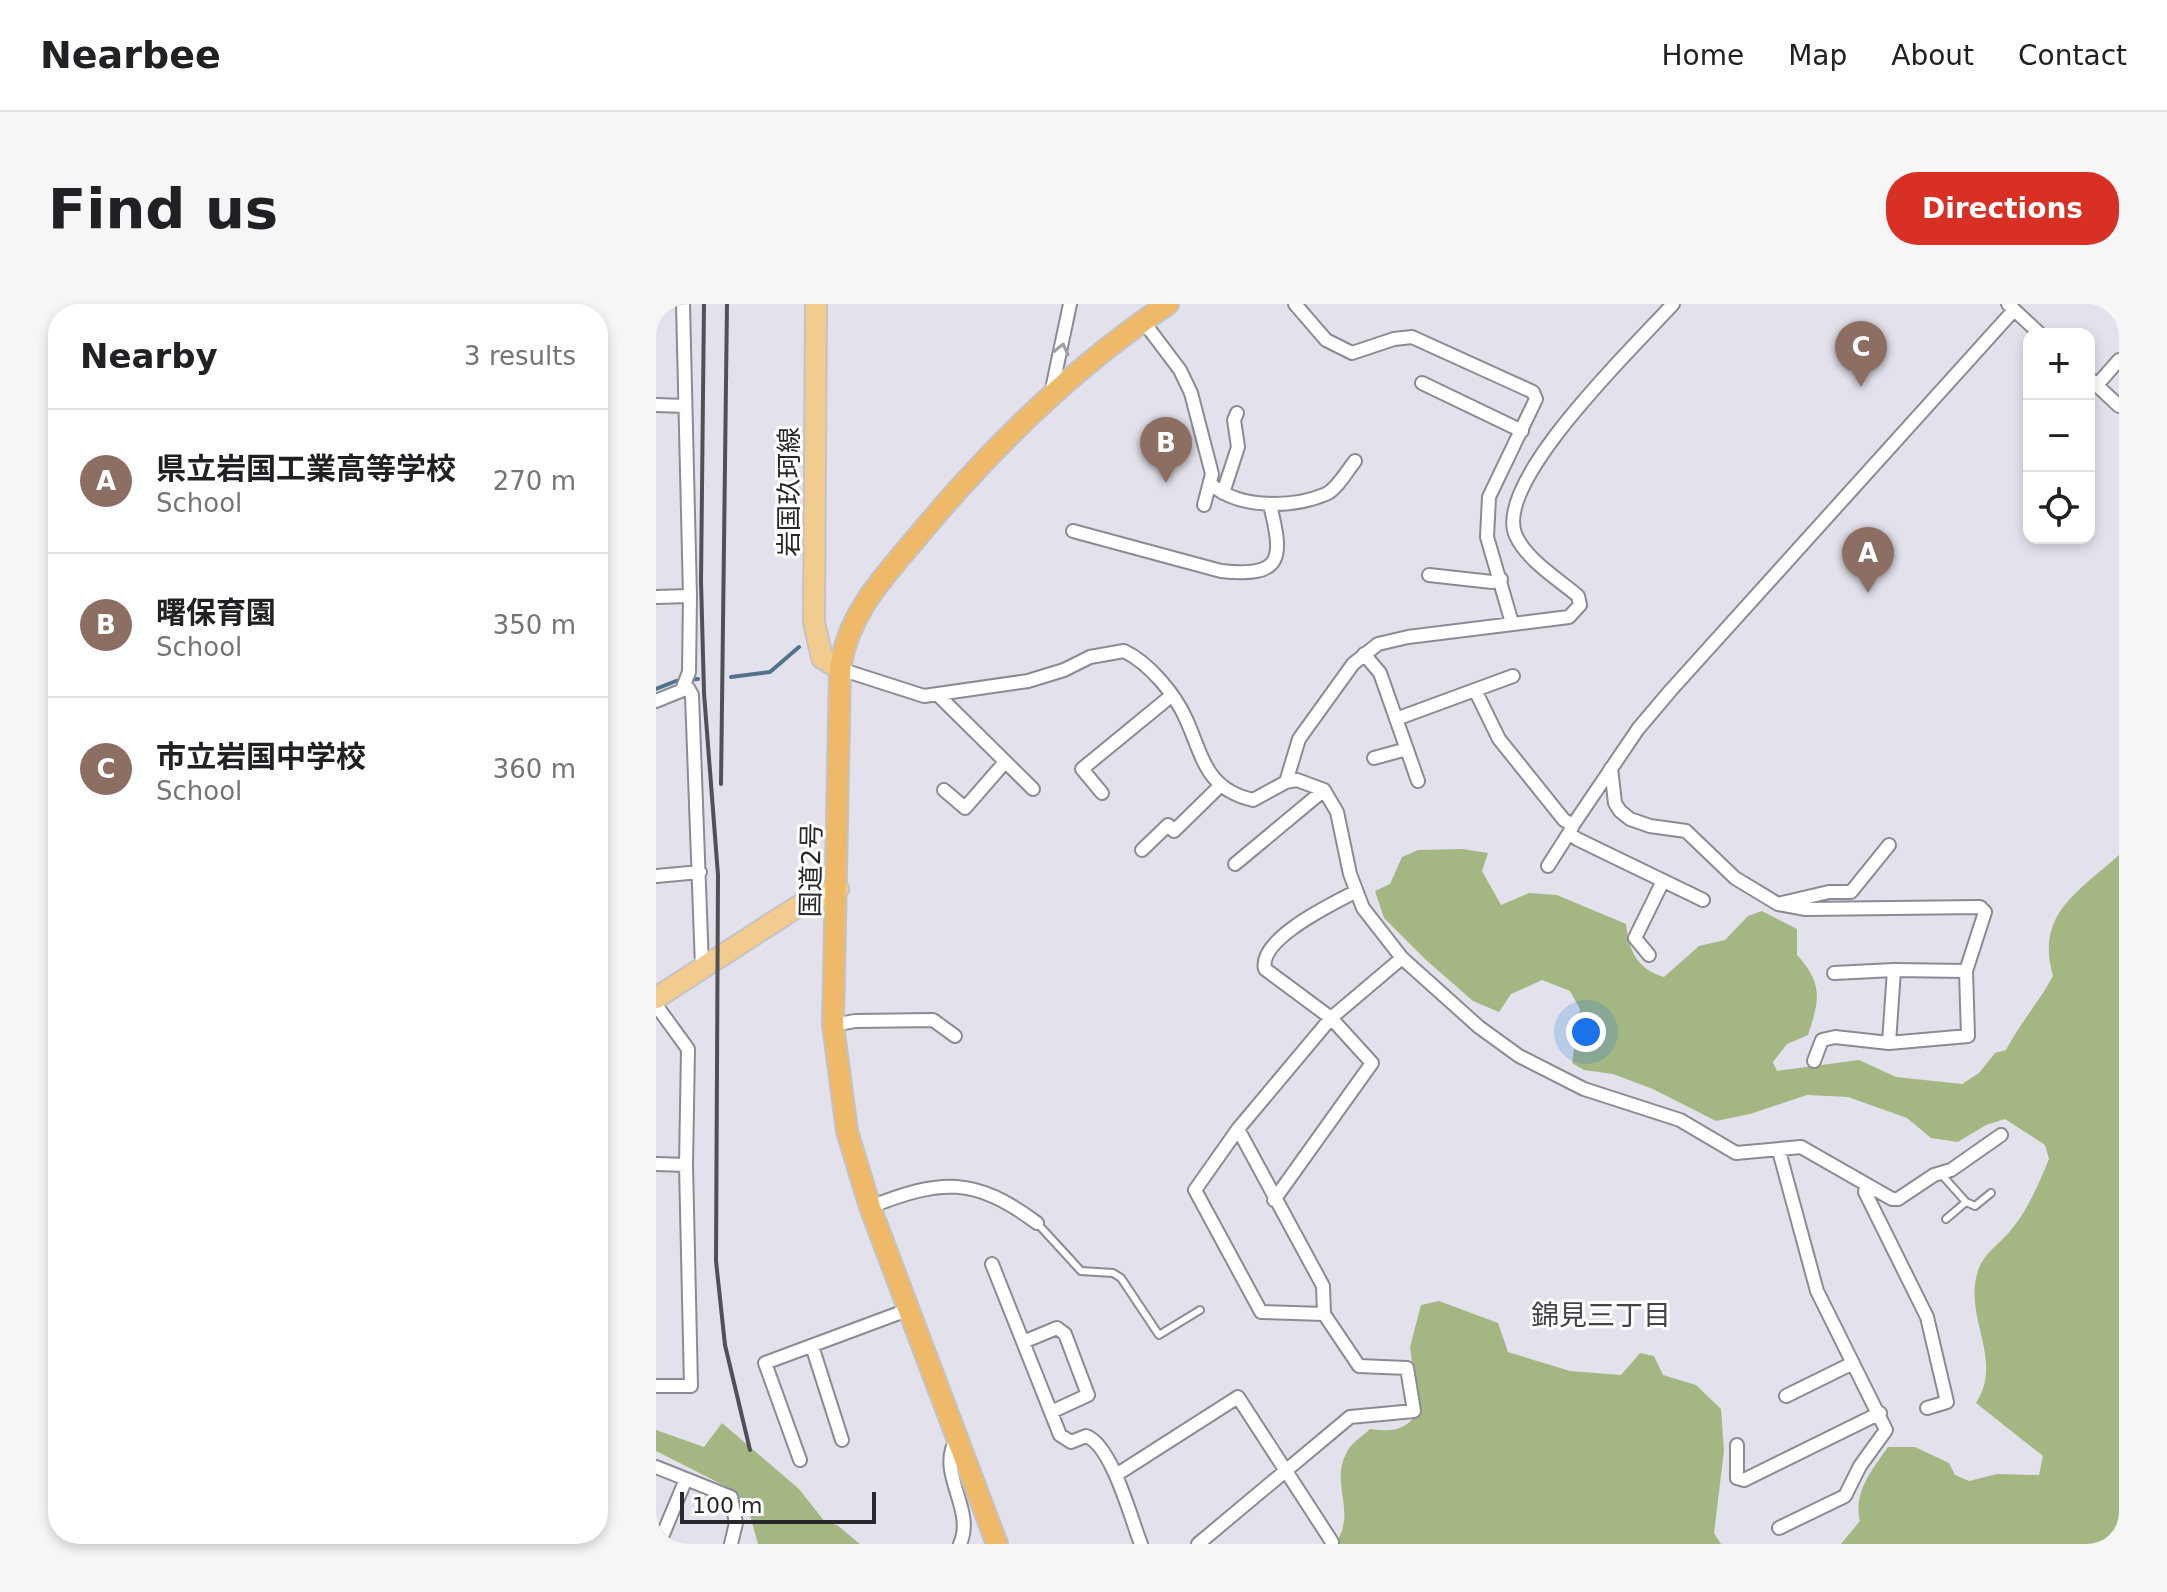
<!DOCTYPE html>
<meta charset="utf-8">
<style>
:root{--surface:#fff;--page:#f6f6f6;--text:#202124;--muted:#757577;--line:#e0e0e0;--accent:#d93025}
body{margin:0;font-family:"DejaVu Sans","Noto Sans JP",sans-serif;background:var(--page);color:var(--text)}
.controls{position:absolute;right:24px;top:24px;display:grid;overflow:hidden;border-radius:16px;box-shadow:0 4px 12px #0003}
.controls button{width:72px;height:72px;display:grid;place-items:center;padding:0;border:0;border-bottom:2px solid var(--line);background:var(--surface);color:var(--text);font:40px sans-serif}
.scale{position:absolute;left:24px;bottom:20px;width:196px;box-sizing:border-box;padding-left:8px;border:4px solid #28272b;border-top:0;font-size:22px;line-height:28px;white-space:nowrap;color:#28272b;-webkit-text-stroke:6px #fff;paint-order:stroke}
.you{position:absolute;left:930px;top:728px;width:28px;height:28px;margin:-20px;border:6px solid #fff;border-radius:50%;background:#1a73e8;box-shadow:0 0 0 12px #1a73e833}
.badge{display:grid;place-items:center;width:52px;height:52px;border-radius:50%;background:var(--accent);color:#fff;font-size:26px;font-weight:700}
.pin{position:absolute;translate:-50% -66px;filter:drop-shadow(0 2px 4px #0008)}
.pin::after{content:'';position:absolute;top:42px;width:28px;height:24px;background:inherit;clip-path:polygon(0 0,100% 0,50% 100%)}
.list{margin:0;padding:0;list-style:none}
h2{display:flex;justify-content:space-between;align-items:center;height:104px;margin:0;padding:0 32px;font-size:34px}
h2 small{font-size:26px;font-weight:400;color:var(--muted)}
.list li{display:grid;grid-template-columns:52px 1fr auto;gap:24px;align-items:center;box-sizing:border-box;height:144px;padding:0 32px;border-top:2px solid var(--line)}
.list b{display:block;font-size:30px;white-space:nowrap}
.list p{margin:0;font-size:26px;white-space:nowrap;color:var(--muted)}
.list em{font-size:26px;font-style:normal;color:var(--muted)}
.icon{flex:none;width:44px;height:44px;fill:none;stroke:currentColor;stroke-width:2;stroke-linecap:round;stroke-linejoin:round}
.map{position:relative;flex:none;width:1463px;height:1240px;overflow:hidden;border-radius:32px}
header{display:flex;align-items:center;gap:48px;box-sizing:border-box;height:112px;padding:0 40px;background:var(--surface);border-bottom:2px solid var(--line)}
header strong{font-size:38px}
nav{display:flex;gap:44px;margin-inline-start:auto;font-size:28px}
.intro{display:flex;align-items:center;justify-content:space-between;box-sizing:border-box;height:192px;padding:0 48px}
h1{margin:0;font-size:56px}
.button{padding:20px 36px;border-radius:32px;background:var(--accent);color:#fff;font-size:28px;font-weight:700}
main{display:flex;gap:48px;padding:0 48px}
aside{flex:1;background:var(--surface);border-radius:32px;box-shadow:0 4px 12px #0003}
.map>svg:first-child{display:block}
.forest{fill:#a4b681}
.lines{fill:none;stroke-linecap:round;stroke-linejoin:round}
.stream{stroke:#52728c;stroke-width:4}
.service-casing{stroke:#8c8b94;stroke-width:10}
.minor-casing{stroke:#8c8b94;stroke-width:16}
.primary-casing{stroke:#c3c3c4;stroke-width:24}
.trunk-casing{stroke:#c3c3c4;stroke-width:24}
.service{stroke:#fff;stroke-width:6}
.minor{stroke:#fff;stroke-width:12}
.primary{stroke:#f2cb8f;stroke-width:20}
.trunk{stroke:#eeba6a;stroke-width:20}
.rail{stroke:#515055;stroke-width:4}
.oneway{stroke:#9e9ea0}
.labels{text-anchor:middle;stroke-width:6;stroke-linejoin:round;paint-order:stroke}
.street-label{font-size:26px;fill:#28272b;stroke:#fff}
.neighbourhood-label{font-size:28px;fill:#44434b;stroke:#fff}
</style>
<header>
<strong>Nearbee</strong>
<nav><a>Home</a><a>Map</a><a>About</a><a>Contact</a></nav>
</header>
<div class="intro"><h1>Find us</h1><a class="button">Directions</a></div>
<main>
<aside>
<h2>Nearby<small>3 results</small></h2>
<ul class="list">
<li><span class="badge" style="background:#8d6e63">A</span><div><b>県立岩国工業高等学校</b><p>School</p></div><em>270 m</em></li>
<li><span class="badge" style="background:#8d6e63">B</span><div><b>曙保育園</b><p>School</p></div><em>350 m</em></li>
<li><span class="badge" style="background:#8d6e63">C</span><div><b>市立岩国中学校</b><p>School</p></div><em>360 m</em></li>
</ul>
</aside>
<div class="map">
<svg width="1463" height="1240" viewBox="0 0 1463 1240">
<rect width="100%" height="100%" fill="#e3e2ec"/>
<!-- forest -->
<path class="forest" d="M806,545L832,549L826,567L845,601L873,589L901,591L970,620C973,647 981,665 1008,673L1043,642L1069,636L1092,612L1106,607L1141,625V651C1167,680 1164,695 1152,731L1131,740L1117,758L1121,767L1203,756L1240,773L1306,780L1323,769L1339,749L1350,746C1364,719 1383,698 1397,672C1379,610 1422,588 1463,551V1240H1185L1204,1217C1197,1188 1216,1166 1232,1143H1259L1293,1159L1299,1171L1313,1177L1341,1170L1383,1171L1387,1152L1320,1099C1347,1057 1311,1019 1320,974C1325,950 1341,943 1355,926C1372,906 1383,879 1393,855L1389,841L1349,815L1330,821L1302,838L1275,834L1251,814L1192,793L1151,791L1094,810L1060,817L997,785L957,770L928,766L916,759L924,705L914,687L886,676L855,690L843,708L817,697L769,655L728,614L719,587L734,580L746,553L762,546Z
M783,997L842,1019L852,1048L914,1067L965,1071L984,1049L998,1052L1007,1071L1040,1081L1065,1105L1068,1147L1058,1229L1065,1240H679C702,1208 673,1180 691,1148C695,1139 707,1132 714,1125C737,1128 748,1127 763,1108L754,1043L765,1001Z
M66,1119L143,1185L169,1218L181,1221L204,1240H102L92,1204L75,1185L0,1147V1126L48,1143Z"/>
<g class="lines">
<!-- stream -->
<path class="stream" d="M75,373L114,368L143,343
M0,385L20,377L42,375"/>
<!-- service casing -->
<g class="service-casing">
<path id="service" d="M1286,871L1310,898L1319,902L1335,889
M1290,915L1310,898
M381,919L425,967L457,969L465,974L503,1031L544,1006"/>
</g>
<!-- minor casing -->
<g class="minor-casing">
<path id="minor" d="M639,0L670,36L696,49L738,35L756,33L877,88L880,95L833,193L831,233L856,319
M1352,0L1384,30
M487,17L524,66L535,89L556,170L548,201
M1433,74L1463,102
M766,79L866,127
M1441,81L1463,56
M395,90L414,0
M0,101L29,102
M556,181C584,205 637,204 670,190C681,185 691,167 699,157
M567,189L582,143L578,116L581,109
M417,227L565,267C628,274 627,253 614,201
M773,271L836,278L845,275
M0,293L34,292
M708,350L724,369L762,477
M184,365L268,392L372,377L408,366L434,353L468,347C493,359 519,390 530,415C547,452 549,485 597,496L630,478L641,476L668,486L681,508L694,570L707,604L746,654L823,723L863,752L928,785L1024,816L1080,849L1145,843L1236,895H1242L1278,871L1295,866L1345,831
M26,386L33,368L34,292L27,0
M819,386L843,435L908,516L917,521
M282,391L377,485
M0,397L32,384L36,391L46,663
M740,415L857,372
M718,454L751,445
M955,464L959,499L964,507L974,515L994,522L1030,527L1079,574L1122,600L1173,588H1195L1233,541
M630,478L643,435L697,360L722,340L752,333L913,313L924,301L922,292C902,275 871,256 860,232C835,179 981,40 1017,0
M288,486L309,504L349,458
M446,489L426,465L515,392
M486,546L512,521L518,527L565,481
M579,560L668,486
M892,562L913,529
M0,572L44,568
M1047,596L921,535L913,529L917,521L982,425L1015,386L1358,6
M1122,600L1150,605L1324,603L1329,608L1310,667L1312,732L1233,739L1179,733L1166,736L1158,757
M993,651L979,634L1007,577
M1238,666L1310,667
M1178,669L1238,666L1233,739
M0,701L32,745L30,861
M177,721L199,717L277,716L299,732
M0,860L30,861L35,1082H0
M1210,883L1209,888L1271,1013L1291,1098L1271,1104
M618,896L716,759L675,714L609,665C602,635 676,600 699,588
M214,903C285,875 318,872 381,919
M336,960L404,1131L415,1138L430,1132C456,1141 475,1215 485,1240
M668,1010L605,1008L539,886L582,825L675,714L746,654
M367,1038L401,1024L409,1030L432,1091L395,1108
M156,1042L186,1136
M1130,1092L1197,1059
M301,1134C279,1169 320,1204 304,1240
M1081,1141V1174L1088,1176L1224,1109
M144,1156L109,1059L254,1005
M0,1163L75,1193L80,1219L75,1240
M460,1171L582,1093L676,1238
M1123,1224L1189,1192L1204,1162L1230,1126L1161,987L1123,847
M3,1240L30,1175
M542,1240L694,1113L758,1107L751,1064L703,1062L668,1010L667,982L582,825"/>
</g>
<!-- primary casing -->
<g class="primary-casing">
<path id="primary" d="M160,0L158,318L166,354L184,365
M0,694L141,603L182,585"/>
</g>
<!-- trunk casing -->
<g class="trunk-casing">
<path id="trunk" d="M341,1240L214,903L191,827L177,721L184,365C192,309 227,274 263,231C336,143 416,64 512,0"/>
</g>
<!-- service -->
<use href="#service" class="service"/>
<!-- minor -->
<use href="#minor" class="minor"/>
<!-- primary -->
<use href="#primary" class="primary"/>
<!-- trunk -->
<use href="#trunk" class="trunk"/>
<!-- rail -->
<path class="rail" d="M48,0L45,277L48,389L62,571L60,957L69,1041L94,1146
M65,480L71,0"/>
</g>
<!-- one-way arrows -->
<defs><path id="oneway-chevron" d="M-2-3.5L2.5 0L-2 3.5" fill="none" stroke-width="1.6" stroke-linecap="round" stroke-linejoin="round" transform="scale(2)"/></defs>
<use class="oneway" href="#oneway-chevron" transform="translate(406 45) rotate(-77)"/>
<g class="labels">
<!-- street labels -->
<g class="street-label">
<text transform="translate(133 188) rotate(-90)" y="9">岩国玖珂線</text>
<text transform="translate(155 566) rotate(-89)" y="9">国道2号</text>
</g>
<!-- neighbourhood labels -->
<g class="neighbourhood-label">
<text x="945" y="1021">錦見三丁目</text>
</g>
</g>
</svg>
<div class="controls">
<button>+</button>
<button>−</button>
<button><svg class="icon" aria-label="locate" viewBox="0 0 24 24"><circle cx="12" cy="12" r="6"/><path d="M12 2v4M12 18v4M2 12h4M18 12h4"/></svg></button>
</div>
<div class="scale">100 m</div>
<div class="you"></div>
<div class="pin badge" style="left:1212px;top:289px;background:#8d6e63">A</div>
<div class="pin badge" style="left:510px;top:179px;background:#8d6e63">B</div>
<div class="pin badge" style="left:1205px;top:83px;background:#8d6e63">C</div>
</div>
</main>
